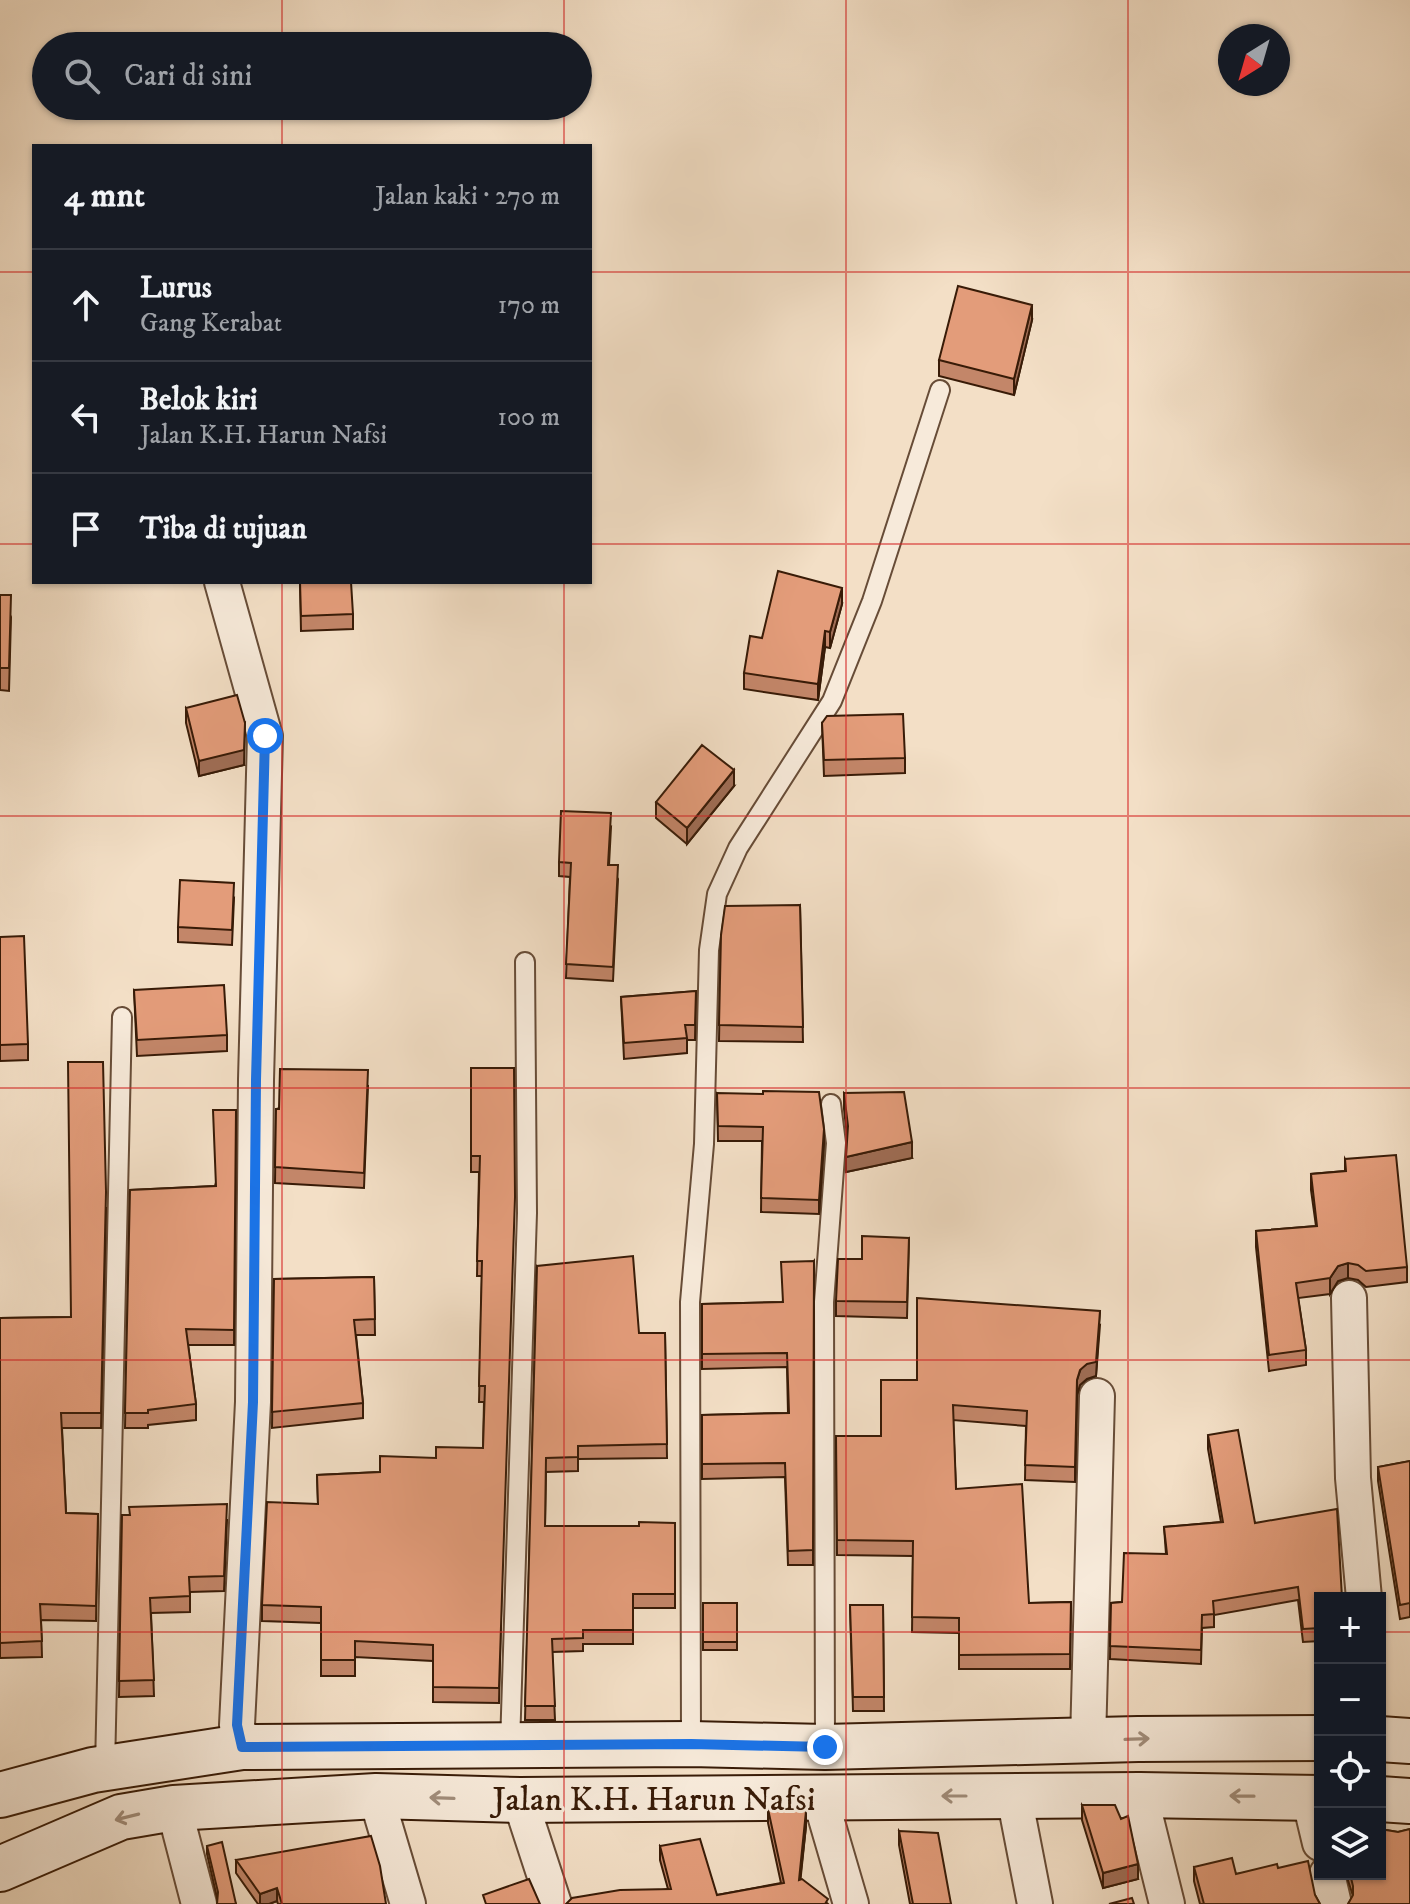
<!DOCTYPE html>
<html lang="id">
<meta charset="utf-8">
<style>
:root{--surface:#171b24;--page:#20242c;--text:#f1f3f6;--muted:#9ea1a6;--line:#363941}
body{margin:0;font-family:"IM FELL DW Pica",serif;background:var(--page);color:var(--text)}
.controls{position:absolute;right:24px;bottom:24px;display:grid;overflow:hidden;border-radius:0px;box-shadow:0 2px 6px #0004}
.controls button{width:72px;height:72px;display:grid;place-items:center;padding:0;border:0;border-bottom:2px solid var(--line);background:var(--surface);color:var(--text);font:40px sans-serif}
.compass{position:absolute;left:1218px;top:24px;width:72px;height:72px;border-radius:50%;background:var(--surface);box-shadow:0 2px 6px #0004;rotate:217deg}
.stop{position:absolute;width:24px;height:24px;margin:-18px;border:6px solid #1a73e8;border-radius:50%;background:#fff}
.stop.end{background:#1a73e8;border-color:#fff;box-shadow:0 2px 8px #0008}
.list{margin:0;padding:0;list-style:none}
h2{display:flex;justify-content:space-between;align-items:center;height:104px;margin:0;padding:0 32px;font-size:34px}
h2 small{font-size:26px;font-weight:400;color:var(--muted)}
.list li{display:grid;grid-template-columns:52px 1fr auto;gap:24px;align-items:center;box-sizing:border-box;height:112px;padding:0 32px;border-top:2px solid var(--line)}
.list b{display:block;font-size:30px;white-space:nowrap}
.list p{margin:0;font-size:26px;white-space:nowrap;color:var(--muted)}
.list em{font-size:26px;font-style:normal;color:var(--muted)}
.icon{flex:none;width:44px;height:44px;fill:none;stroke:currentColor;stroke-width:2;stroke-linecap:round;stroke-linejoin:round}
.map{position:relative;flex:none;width:1410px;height:1904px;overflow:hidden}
.search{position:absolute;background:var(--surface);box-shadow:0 2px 6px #0004;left:32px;top:32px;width:560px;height:88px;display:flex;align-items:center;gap:20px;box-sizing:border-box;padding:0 28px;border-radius:44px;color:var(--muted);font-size:30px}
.panel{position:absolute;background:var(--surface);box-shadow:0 2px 6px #0004;left:32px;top:144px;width:560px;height:440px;border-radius:0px}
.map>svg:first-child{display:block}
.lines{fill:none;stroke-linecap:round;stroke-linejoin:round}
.lane-casing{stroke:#674c37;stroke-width:22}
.street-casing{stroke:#674c37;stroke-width:38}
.secondary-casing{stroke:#381b07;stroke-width:48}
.lane{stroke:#f7eada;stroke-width:18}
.street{stroke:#f7eada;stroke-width:34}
.secondary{stroke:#f7eada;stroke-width:44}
.wall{fill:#c38669;stroke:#381b07;stroke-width:2}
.shaded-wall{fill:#9f6d55;stroke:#381b07;stroke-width:2}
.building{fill:#e39c7a;stroke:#381b07;stroke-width:2}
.oneway{stroke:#a18d7b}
.route{stroke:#1a73e8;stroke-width:10}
.grid{fill:none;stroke:#d62828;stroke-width:2;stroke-opacity:0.55}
.labels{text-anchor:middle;stroke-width:6;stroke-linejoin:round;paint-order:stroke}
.street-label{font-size:34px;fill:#381b07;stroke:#f7eada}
</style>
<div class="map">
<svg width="1410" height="1904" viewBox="0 0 1410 1904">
<rect width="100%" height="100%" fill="#f3dfc6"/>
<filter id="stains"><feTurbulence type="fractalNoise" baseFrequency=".0025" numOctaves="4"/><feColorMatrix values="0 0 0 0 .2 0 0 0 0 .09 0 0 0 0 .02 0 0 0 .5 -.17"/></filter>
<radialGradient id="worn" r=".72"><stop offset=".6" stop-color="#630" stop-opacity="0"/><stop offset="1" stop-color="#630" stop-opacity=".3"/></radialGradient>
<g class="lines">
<!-- lane casing -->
<g class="lane-casing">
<path id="lane" d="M691,1744L690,1302L704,1144L709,950L717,894L738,848L832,701L872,601L940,390
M510,1745L527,1213L525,962
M825,1747L824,1302L836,1143L831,1104
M105,1768L122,1017"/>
</g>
<!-- street casing -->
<g class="street-casing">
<path id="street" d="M222,582L265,736L256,1080L253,1402L237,1725L242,1747
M1349,1298L1353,1478L1364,1598
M1088,1742L1097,1396
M1140,1795L1167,1904
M376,1796L408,1904
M1014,1796L1035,1904
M1309,1797L1320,1843
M820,1798L851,1904
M520,1800L554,1904
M174,1808L199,1904
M1327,1874L1334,1904"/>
</g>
<!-- secondary casing -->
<g class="secondary-casing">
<path id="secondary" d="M1380,1739L1410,1741
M0,1795L93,1770L242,1747L691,1744L825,1747L1138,1739L1320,1738
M1380,1799L1410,1801
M0,1869L121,1817L174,1808L376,1796L520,1800L1140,1795L1320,1798"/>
</g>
<!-- lane -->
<use href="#lane" class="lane"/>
<!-- street -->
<use href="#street" class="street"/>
<!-- secondary -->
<use href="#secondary" class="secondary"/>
</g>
<!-- wall -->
<path class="wall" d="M1032,320L1014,395L939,376V360Z
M300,582L353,614V629L301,631Z
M0,595L11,617L9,691L0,690Z
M842,604L830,648L825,647L818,700L744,689V673L762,638Z
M186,708L244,765L199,776L186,723Z
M822,723L905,758V773L824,776Z
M734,786L687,844L656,818V802Z
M611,827L609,865L618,879L613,981L566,978L570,877L559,876V862Z
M234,898L232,945L178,942V927Z
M800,905L803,1042L719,1041L721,935Z
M0,937L28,1044V1060L0,1061Z
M134,990L227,1035V1051L137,1056Z
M696,991L695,1040H687V1053L624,1059L621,997Z
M471,1068H514L499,1703L433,1702V1661L355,1657V1676H321V1623L262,1621V1605L318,1504L317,1475L380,1472L483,1448L484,1402H479L482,1276H477L479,1172H471Z
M368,1086L364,1188L275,1183L276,1109Z
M717,1093L824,1143L819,1214L761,1212L762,1141H718Z
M844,1093L912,1158L846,1172L847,1136L844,1109Z
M236,1110L234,1345H188L196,1404V1420L148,1425V1428H125L130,1190L215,1186Z
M1345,1159L1407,1267V1282L1366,1287L1358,1280L1348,1278L1338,1281L1330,1294L1298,1298L1306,1350V1365L1269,1371L1256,1247V1231L1316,1226L1311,1190V1174L1345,1171Z
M106,1207L101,1428H62L66,1513L98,1514L96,1621L41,1620L42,1657L0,1658V1318L71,1317Z
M909,1238L907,1318L836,1316V1301L862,1259Z
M814,1261L813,1565H788L785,1477L702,1479V1415L788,1413L787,1367L702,1369V1304L782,1302Z
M537,1266L639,1333H665L667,1458L578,1459V1471L546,1472L545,1526H639L675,1523V1608H633V1644H583V1651L552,1652L555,1720H525Z
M374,1277L375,1335H356L363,1403V1418L272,1428L274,1279Z
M1100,1325L1096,1376L1087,1379L1080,1385L1077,1395L1075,1482L1025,1480L1026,1426L953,1420L956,1489L1029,1603L1071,1602L1070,1669H959V1633L912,1632L913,1556L837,1555L836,1436H881L917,1380Z
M1208,1435L1255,1523L1320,1598V1641L1303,1642L1298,1600L1214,1615V1627L1202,1628L1201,1664L1110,1659L1111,1603L1122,1602L1166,1554L1164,1527L1221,1522L1208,1449Z
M1410,1461V1617L1400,1619L1378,1481V1467Z
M122,1515L227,1520L224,1591L190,1592V1612L151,1613L154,1696L119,1697Z
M703,1603H737V1650H703Z
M850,1605H883L884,1711H853Z
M1082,1805L1138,1879L1103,1888L1082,1820Z
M768,1809L806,1826L800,1880L828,1904H566L668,1889L660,1860V1846L717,1895L781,1883L768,1823Z
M1380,1829L1398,1832L1410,1829V1904H1348L1353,1896L1346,1874H1380Z
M899,1831L951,1904H910L899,1845Z
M207,1846L236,1904L218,1902L207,1854Z
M236,1860L386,1904H278L277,1901L269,1904H258L236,1873Z
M1194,1867L1236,1874L1278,1868L1315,1895L1320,1904H1200L1194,1881Z"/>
<!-- shaded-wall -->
<path class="shaded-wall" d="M1032,305V320L1014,395V379Z
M842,588V604L830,648V632Z
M825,631V647L818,700V684Z
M245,723L244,765L199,776V761Z
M734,770V786L687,844V828Z
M824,1129V1143L819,1214V1200Z
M912,1142V1158L846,1172V1157Z
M1348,1263V1278L1338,1281L1330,1294V1278L1338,1266Z
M1100,1311L1096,1376L1087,1379L1080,1385L1077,1395L1075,1482L1077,1380Z
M806,1811V1826L799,1894V1880Z
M1138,1864V1879L1103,1888V1873Z
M277,1888V1901L269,1904H260V1894Z"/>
<!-- building -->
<path class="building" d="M958,286L1032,305L1014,379L939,360Z
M778,571L842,588L830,632L825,631L818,684L744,673L750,636L762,638Z
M300,582H351L353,614L301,616Z
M0,595H11L9,668H0Z
M237,695L245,723L244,750L199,761L186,708Z
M903,714L905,758L824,760L822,723L827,716Z
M702,745L734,770L687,828L656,802Z
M561,811L611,813L608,865H618L613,967L566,964L571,863L559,862Z
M180,880L234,883L232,930L178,927Z
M800,905L803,1027L719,1025L721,935L725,906Z
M24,936L28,1044L0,1045V937Z
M224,985L227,1035L137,1040L134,990Z
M696,991L695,1025H685L687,1038L624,1043L621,997Z
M68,1062H103L106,1192L101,1413H61L66,1513L98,1514L96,1606L40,1604L42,1641L0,1643V1318L71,1317Z
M471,1068H514L515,1197L499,1688L433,1687V1645L355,1641V1660H321V1607L262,1605L267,1502L318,1504L317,1475L380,1472V1456L436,1458V1447L483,1448L485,1386H479L482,1261H477L480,1156H471Z
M280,1069L368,1070L364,1173L275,1167L276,1109H279Z
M763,1091L819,1092L824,1129L819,1200L761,1198L763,1127L718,1126L717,1093L763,1094Z
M904,1092L912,1142L846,1157L848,1126L844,1093Z
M213,1110H236L234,1330L186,1329L196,1404L148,1410V1413H125L130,1190L216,1186Z
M1396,1155L1407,1267L1366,1271L1358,1265L1348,1263L1338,1266L1330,1278L1296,1283L1306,1350L1269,1355L1256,1231L1317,1226L1311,1174L1346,1171L1345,1159Z
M862,1236L909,1238L907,1302L836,1301L838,1259H862Z
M633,1256L639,1333H665L667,1444L578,1446V1457L546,1458L545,1526H639V1522L675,1523V1594H633V1630H583V1638L552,1639L555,1706H525L537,1266Z
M814,1261L813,1550L788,1551L785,1463L702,1464V1415L789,1413L787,1353L702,1354V1304L783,1302L781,1262Z
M374,1277L375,1319L354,1320L363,1403L272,1412L274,1279Z
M917,1298L1100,1311L1096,1362L1087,1364L1080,1370L1077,1380L1075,1467L1025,1465L1027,1411L953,1405L956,1489L1022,1484L1029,1603L1071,1602L1070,1654L959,1655V1618L912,1617L913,1541L837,1540L836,1436H881V1380H917Z
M1238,1430L1255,1523L1337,1509L1342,1598H1320V1628L1303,1629L1298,1587L1213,1601L1214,1614L1202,1615L1201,1650L1110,1646L1111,1603L1122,1602L1124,1553L1167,1554L1164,1527L1223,1522L1208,1435Z
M1410,1461V1603L1400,1605L1378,1467Z
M227,1504L224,1576L189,1577L190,1596L150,1598L154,1680L119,1681L122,1515H130L129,1507Z
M703,1603H737V1642H703Z
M850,1605H883L884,1697H853Z
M1082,1805H1115L1121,1819L1128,1816L1138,1864L1103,1873Z
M768,1809L806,1811L799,1880L802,1879L828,1899L825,1904H566L572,1898L620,1890L671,1889L660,1846L700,1839L717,1895L784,1883Z
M1380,1829L1398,1832L1410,1829V1904H1348L1353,1895V1886L1350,1874H1380Z
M899,1831L938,1833L951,1904H913Z
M371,1836L380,1866L386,1904H282L277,1888L260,1894L236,1860Z
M222,1842L236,1904H217L218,1892L207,1846Z
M1232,1858L1236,1874L1277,1864L1278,1868L1308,1861L1315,1895L1320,1904H1204L1194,1867Z
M529,1879L540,1904H486L483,1895Z
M1132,1898L1134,1904H1109Z"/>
<!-- one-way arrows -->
<defs><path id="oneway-shaft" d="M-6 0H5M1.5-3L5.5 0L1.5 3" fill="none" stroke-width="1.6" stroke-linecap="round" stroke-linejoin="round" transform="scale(2)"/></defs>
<g class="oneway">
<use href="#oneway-shaft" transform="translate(1137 1739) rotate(-2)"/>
<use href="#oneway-shaft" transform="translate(954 1796) rotate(180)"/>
<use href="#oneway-shaft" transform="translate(1242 1796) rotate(-179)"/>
<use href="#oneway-shaft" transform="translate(442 1798) rotate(-178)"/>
<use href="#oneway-shaft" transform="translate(127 1817) rotate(166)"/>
</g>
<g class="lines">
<!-- route -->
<path class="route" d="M265,736L256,1080L253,1402L237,1725L242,1747L691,1744L825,1747"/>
</g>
<!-- grid -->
<path class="grid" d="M282,0V46M564,0V46M846,0V1904M1128,0V1904M282,106V146M564,106V146M0,272H34M590,272H1410M0,544H34M590,544H1410M282,582V1904M564,582V1904M0,816H1410M0,1088H1410M0,1360H1410M0,1632H1320M1380,1632H1410"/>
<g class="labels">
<!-- street labels -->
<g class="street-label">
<text x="654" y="1810">Jalan K.H. Harun Nafsi</text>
</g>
</g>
<rect width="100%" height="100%" filter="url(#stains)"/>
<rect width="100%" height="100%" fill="url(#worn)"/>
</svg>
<div class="controls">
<button>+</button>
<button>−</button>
<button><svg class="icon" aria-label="locate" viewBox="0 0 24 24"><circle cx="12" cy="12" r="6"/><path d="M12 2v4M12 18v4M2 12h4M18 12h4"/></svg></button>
<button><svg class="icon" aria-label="layers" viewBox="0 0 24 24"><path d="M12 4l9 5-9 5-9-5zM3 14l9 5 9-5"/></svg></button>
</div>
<svg class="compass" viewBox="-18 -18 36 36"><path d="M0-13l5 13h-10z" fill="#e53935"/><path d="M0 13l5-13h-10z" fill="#9ea1a6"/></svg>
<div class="stop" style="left:265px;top:736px"></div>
<div class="stop end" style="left:825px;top:1747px"></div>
<div class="search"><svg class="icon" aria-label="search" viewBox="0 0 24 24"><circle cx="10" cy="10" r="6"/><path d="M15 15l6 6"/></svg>Cari di sini</div>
<section class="panel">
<h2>4 mnt<small>Jalan kaki · 270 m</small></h2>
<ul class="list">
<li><svg class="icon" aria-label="ahead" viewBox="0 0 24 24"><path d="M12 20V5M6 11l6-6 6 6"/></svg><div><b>Lurus</b><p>Gang Kerabat</p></div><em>170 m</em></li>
<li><svg class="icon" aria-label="left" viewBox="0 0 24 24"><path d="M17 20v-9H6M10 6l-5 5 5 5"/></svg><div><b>Belok kiri</b><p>Jalan K.H. Harun Nafsi</p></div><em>100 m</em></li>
<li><svg class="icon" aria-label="arrive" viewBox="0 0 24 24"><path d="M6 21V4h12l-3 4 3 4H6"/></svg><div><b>Tiba di tujuan</b></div></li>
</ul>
</section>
</div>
